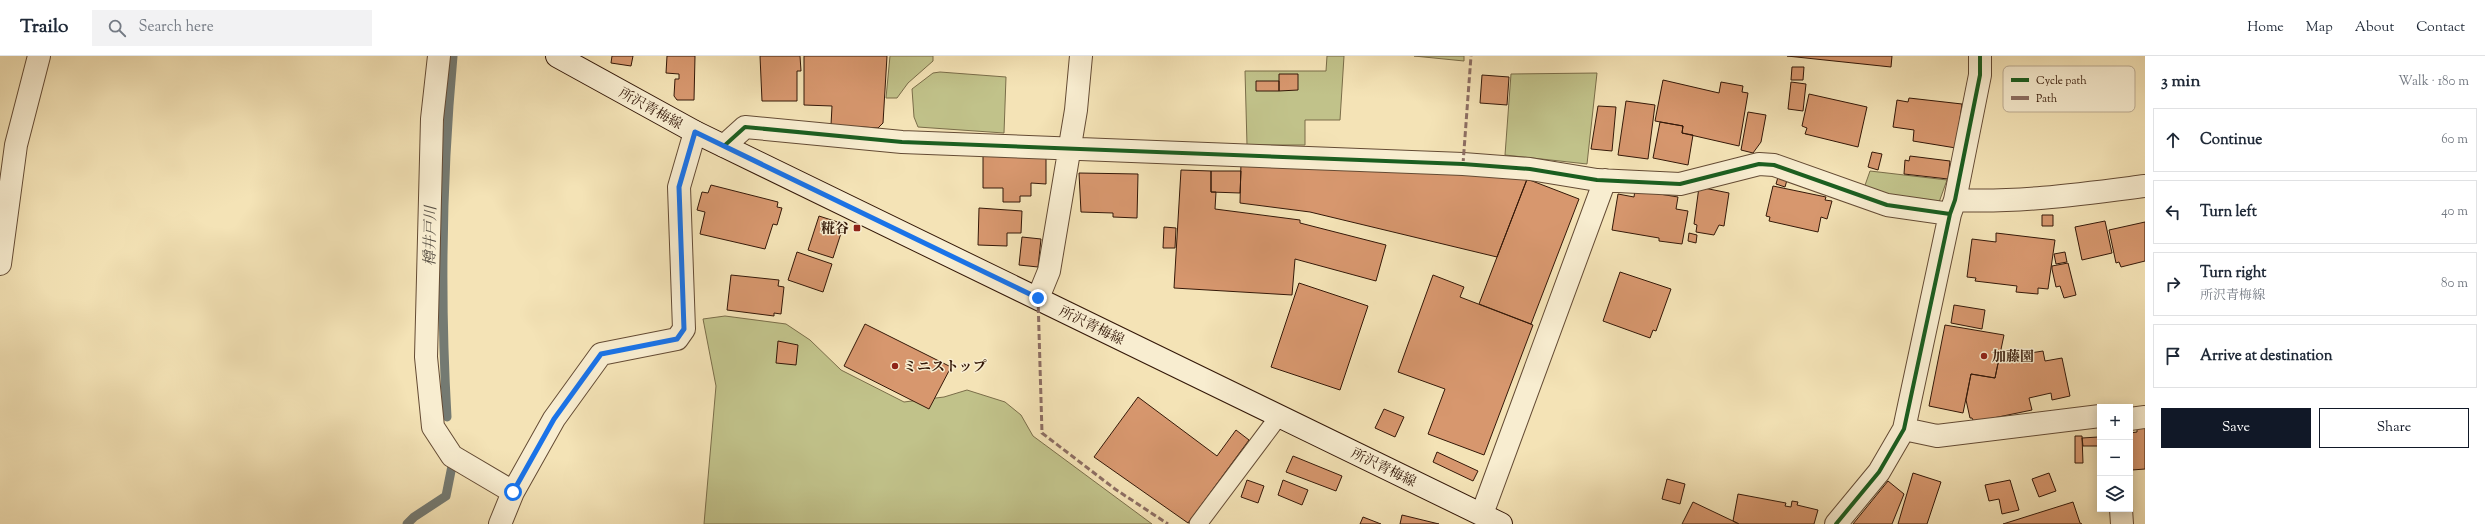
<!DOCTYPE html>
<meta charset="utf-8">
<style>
:root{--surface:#fff;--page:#f2f2f3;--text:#1f2937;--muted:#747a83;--line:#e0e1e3;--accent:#111827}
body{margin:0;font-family:"Sorts Mill Goudy","Noto Serif JP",serif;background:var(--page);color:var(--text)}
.controls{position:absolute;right:12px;bottom:12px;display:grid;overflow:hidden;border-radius:0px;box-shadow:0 2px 10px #0003}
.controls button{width:36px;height:36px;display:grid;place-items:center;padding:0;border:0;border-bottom:1px solid var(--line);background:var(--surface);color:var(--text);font:20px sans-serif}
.stop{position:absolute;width:12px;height:12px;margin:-9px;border:3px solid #1a73e8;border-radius:50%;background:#fff}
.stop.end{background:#1a73e8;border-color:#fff;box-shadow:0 1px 4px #0008}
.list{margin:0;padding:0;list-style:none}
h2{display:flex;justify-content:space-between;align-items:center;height:52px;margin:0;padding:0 16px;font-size:17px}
h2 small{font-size:13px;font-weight:400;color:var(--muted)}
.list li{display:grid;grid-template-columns:26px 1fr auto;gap:12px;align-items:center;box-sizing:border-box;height:64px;margin:0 8px 8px;padding:0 8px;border:1px solid var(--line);border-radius:0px}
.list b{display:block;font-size:15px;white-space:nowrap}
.list p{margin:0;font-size:13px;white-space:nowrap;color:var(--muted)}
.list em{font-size:13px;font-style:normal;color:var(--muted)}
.actions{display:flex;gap:8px;padding:12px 16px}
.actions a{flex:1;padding:9px 0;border:1px solid var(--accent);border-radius:0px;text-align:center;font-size:14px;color:var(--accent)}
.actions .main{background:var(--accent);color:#fff}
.icon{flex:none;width:22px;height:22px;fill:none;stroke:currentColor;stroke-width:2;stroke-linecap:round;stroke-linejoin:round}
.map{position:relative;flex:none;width:2145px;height:468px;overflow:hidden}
header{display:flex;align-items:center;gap:24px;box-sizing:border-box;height:56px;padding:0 20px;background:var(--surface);border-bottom:1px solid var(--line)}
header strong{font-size:19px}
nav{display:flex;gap:22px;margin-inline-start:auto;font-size:14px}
.search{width:280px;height:36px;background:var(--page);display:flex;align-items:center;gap:10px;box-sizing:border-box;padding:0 14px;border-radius:0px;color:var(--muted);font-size:15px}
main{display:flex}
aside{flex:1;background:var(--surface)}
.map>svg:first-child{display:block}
.green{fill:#c1c28a;stroke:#7a6d49}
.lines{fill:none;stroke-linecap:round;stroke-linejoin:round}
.stream{stroke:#747a72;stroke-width:9}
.building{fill:#d7976e;stroke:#341808}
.lane-casing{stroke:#644b34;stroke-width:19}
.street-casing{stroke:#644b34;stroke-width:24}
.secondary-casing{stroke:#341808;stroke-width:24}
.lane{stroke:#f8edd0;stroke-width:17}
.street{stroke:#f8edd0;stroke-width:22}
.secondary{stroke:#f8edd0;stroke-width:22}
.quiet{stroke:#8d6e63;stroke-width:3;stroke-dasharray:6 3;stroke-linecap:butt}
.cycleway-casing{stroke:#f8edd0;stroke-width:6}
.cycleway{stroke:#1b5e20;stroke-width:4}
.route{stroke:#1a73e8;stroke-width:5}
.poi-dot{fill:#8f2418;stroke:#f8edd0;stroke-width:1.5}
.labels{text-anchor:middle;stroke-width:3;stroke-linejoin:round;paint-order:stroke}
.street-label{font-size:14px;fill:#341808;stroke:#f8edd0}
.poi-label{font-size:14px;font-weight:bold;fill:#341808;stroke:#f8edd0;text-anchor:start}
.water-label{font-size:15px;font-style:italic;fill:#595146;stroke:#f8edd0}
.key{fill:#f8edd0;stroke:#bdad94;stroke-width:1}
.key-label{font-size:11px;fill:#341808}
</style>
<header>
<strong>Trailo</strong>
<div class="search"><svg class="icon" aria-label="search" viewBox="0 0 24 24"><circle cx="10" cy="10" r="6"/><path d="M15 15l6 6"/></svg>Search here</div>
<nav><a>Home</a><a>Map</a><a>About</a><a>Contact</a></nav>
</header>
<main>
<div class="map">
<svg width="2145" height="468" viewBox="0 0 2145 468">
<rect width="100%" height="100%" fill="#f4e3b6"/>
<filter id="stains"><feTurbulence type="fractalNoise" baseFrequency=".005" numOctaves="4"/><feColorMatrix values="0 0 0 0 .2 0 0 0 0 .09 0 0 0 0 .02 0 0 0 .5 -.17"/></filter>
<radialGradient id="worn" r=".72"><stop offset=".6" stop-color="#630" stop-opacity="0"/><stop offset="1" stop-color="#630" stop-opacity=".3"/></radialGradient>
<!-- green -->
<path class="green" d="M890,0H933V5L908,27L897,42H886Z
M1327,0H1344L1340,64H1305V89H1247L1245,15H1326Z
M1414,0H1464V5Z
M940,16L1006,21L1004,77L918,71L914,61L912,33L933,17Z
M1597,17L1587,108L1505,99L1511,18Z
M1870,115L1947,124L1938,149L1863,135Z
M725,260L786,268L810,284L841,314L904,346L944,341L967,334L1005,346L1021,359L1033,380L1152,468H704L716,330L703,263Z"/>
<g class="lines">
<!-- stream -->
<path class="stream" d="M447,361C440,241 442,120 453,0
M407,468L414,461L446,440L452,410"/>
</g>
<!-- building -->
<path class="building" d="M612,0H633L631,10L611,7Z
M667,0H695L694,44H677L674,40L675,23H679V18L666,17Z
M760,0H800L801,15H797V45H762Z
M804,0H887L883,67L878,72L831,69L832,50L804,49Z
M1787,0H1892L1891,11Z
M1792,11H1804L1803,24H1791Z
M1279,18H1298V34L1279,35Z
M1482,19L1509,21L1507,49L1480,47Z
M1663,24L1719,37L1721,26L1743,30L1742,36L1748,37L1739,90L1682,77L1683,70L1655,65Z
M1256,25H1279V35H1256Z
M1791,26L1806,28L1803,55L1788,53Z
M1809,38L1867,51L1858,91L1805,78L1807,72L1802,70Z
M1909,42L1962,48L1956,92L1913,85L1914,74L1893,71L1897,44L1908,46Z
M1626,45L1655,49L1648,103L1618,99Z
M1598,50L1616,51L1612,95L1591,93Z
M1748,56L1766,59L1761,86L1753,97L1741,94Z
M1660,66L1683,70L1682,77L1693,79L1688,109L1653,102Z
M1872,96L1882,98L1878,114L1868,111Z
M1046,97V128L1031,127V140H1020V146H1003V132H983V100L1009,101Z
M1910,100L1950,105L1948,123L1904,118L1905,104L1909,105Z
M1241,106L1528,121L1497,201L1310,156L1240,147Z
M1181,114L1211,115V136H1216L1215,153L1300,164V167L1386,189L1376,225L1295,203L1292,239L1174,232Z
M1211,115H1241L1240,137L1211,136Z
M1079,117L1138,118L1137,162L1113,161V157L1081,156Z
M1778,121L1787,124L1785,131L1776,128Z
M1527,123L1579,143L1531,268L1479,248Z
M711,129L778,146L777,151L782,152L777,169L773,168L765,193L700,178L705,156L697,154L702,136L708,137Z
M1773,130L1826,141L1825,144L1832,145L1827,163L1821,161L1818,176L1769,165L1770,161L1766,160Z
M1699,131L1729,137L1724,170L1719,169L1714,179L1696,176L1697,169L1694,168Z
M1635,134L1678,141L1676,153L1688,155L1682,188L1659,185V182L1612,174L1618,138L1634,141Z
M979,152L1022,155L1021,177H1007V190L978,189Z
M2042,159H2053V170H2042Z
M819,160L844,168L833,202L808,194Z
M2105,165L2112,197L2082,204L2075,171Z
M2145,166V205L2121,211L2119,206L2116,207L2109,174Z
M1164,171L1176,172L1175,192H1163Z
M1689,177L1697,179L1696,187L1688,185Z
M1996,177L2055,184L2048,233L2038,232V238L2016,236L2017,230L1975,225L1976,222L1967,221L1972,183L1996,186Z
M1022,181L1041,183L1038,211L1019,209Z
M797,196L832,208L823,236L788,224Z
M2065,196L2067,206L2056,208L2054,198Z
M2068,207L2076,239L2064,242L2060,230L2056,231L2052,213V210Z
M1620,216L1671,233L1656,275L1653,274L1650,282L1603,265Z
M731,219L779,224L778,230L784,231L781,258L774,257V260L727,254Z
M1433,219L1464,231L1460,241L1533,269L1484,399L1428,378L1445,333L1398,316Z
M1299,227L1368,250L1340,334L1271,311Z
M1954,249L1985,254L1982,273L1951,267Z
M865,268L951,311L929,353L844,310Z
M1945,269L2004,279L1995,322L1971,318L1963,357L1929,350Z
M778,285L798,289L796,309L776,307Z
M2043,295L2045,305L2062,302L2070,340L2052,344L2051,337L2029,342L2032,354L1974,366L1972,362H1970L1966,344L1971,318L1995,322L1999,302Z
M1138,341L1217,400L1236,374L1249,384L1188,467L1094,401Z
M1384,353L1404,361L1395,381L1375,372Z
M2145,371V413L2132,414L2130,377L2137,376V372Z
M2075,380H2082L2083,407H2075Z
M2098,381L2099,390H2083L2082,382Z
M1437,396L1478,415L1473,425L1433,406Z
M1293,400L1342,420L1336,435L1286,416Z
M1913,417L1941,426L1927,468H1898Z
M2049,417L2056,435L2039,441L2032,423Z
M1667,423L1685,428L1680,448L1662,443Z
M1247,424L1264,430L1258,447L1241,441Z
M1283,424L1308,434L1302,449L1278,439Z
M2010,424L2019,454L2002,458L1999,443L1989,445L1985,429Z
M1888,425L1904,438L1892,468H1853Z
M1738,438L1786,447L1785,450L1791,451L1792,445L1798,446L1797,449L1818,454L1814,468H1739L1733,465Z
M1693,446L1733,465L1739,468H1682Z
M2073,446L2080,467L2082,468H2003Z
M1402,459L1439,468H1400Z
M1363,461L1381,468H1360Z"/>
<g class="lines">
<!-- lane casing -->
<g class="lane-casing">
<path id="lane" d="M1198,468L1279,360"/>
</g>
<!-- street casing -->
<g class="street-casing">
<path id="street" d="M439,0L432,63L426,301L433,371L452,400L513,436
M724,90L745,71L902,86L1463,108L1530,113L1597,124L1680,128L1759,108L1774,109L1887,149L1950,158
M1955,144C2019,147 2082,138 2145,130
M0,208L16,89L39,0
M1038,242L1049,215L1076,54L1081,0
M2130,363L2145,361
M1904,373L1937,380L2100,360
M2121,453L2122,468
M1482,458L1605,124
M500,468L513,436L554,363L601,298L677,283L684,273L679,131L695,76
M1836,468L1879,416L1904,373L1950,158L1955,144L1980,19V0"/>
</g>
<!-- secondary casing -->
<g class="secondary-casing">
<path id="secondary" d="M557,0L695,76L1501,468"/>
</g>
<!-- lane -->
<use href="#lane" class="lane"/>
<!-- street -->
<use href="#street" class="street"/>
<!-- secondary -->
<use href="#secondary" class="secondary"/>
<!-- quiet -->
<path class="quiet" d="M1463,108L1471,0
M1038,242L1042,377L1115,433L1168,468"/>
<!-- cycleway casing -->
<g class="cycleway-casing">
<path id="cycleway" d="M724,90L745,71L902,86L1463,108L1530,113L1597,124L1680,128L1759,108L1774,109L1887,149L1950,158
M1836,468L1879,416L1904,373L1950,158L1955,144L1980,19V0"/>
</g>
<!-- cycleway -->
<use href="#cycleway" class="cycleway"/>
</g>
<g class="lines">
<!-- route -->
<path class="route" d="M513,436L554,363L601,298L677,283L684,273L679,131L695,76L1038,242"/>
</g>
<!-- markers -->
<g class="poi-dot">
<rect x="853" y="168" width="8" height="8" rx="2"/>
<circle cx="1984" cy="300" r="4"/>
<circle cx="895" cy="310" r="4"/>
</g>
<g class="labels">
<!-- street labels -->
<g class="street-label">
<text transform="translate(651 52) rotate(29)" y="5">所沢青梅線</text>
<text transform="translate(1092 269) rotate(26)" y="5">所沢青梅線</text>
<text transform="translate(1384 411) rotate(26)" y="5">所沢青梅線</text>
</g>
<!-- poi labels -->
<g class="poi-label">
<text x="849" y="177" text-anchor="end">糀谷</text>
<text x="1992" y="305">加藤園</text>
<text x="903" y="315">ミニストップ</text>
</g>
<!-- water labels -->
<g class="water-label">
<text transform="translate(430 180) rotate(-89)" y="5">樽井戸川</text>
</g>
</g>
<!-- legend -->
<rect x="2003" y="10" width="132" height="46" rx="6" class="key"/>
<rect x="2011" y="22" width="18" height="4" fill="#1b5e20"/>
<rect x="2011" y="40" width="18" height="4" fill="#8d6e63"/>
<g class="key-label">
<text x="2036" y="28">Cycle path</text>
<text x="2036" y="46">Path</text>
</g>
<rect width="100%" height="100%" filter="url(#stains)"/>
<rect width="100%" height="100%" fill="url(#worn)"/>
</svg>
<div class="controls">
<button>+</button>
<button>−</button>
<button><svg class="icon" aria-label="layers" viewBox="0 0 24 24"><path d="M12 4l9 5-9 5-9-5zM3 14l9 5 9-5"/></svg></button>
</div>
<div class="stop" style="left:513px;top:436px"></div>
<div class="stop end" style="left:1038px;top:242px"></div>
</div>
<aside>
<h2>3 min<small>Walk · 180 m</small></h2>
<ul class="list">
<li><svg class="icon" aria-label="ahead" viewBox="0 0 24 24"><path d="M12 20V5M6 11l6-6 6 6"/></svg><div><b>Continue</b></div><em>60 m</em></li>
<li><svg class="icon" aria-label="left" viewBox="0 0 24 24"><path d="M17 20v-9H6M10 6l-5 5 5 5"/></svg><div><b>Turn left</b></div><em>40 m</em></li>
<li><svg class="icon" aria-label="right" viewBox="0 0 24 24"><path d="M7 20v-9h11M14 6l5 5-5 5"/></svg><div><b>Turn right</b><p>所沢青梅線</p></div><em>80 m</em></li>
<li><svg class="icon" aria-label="arrive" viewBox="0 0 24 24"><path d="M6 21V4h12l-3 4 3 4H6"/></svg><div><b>Arrive at destination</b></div></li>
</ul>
<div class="actions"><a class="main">Save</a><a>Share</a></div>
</aside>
</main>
